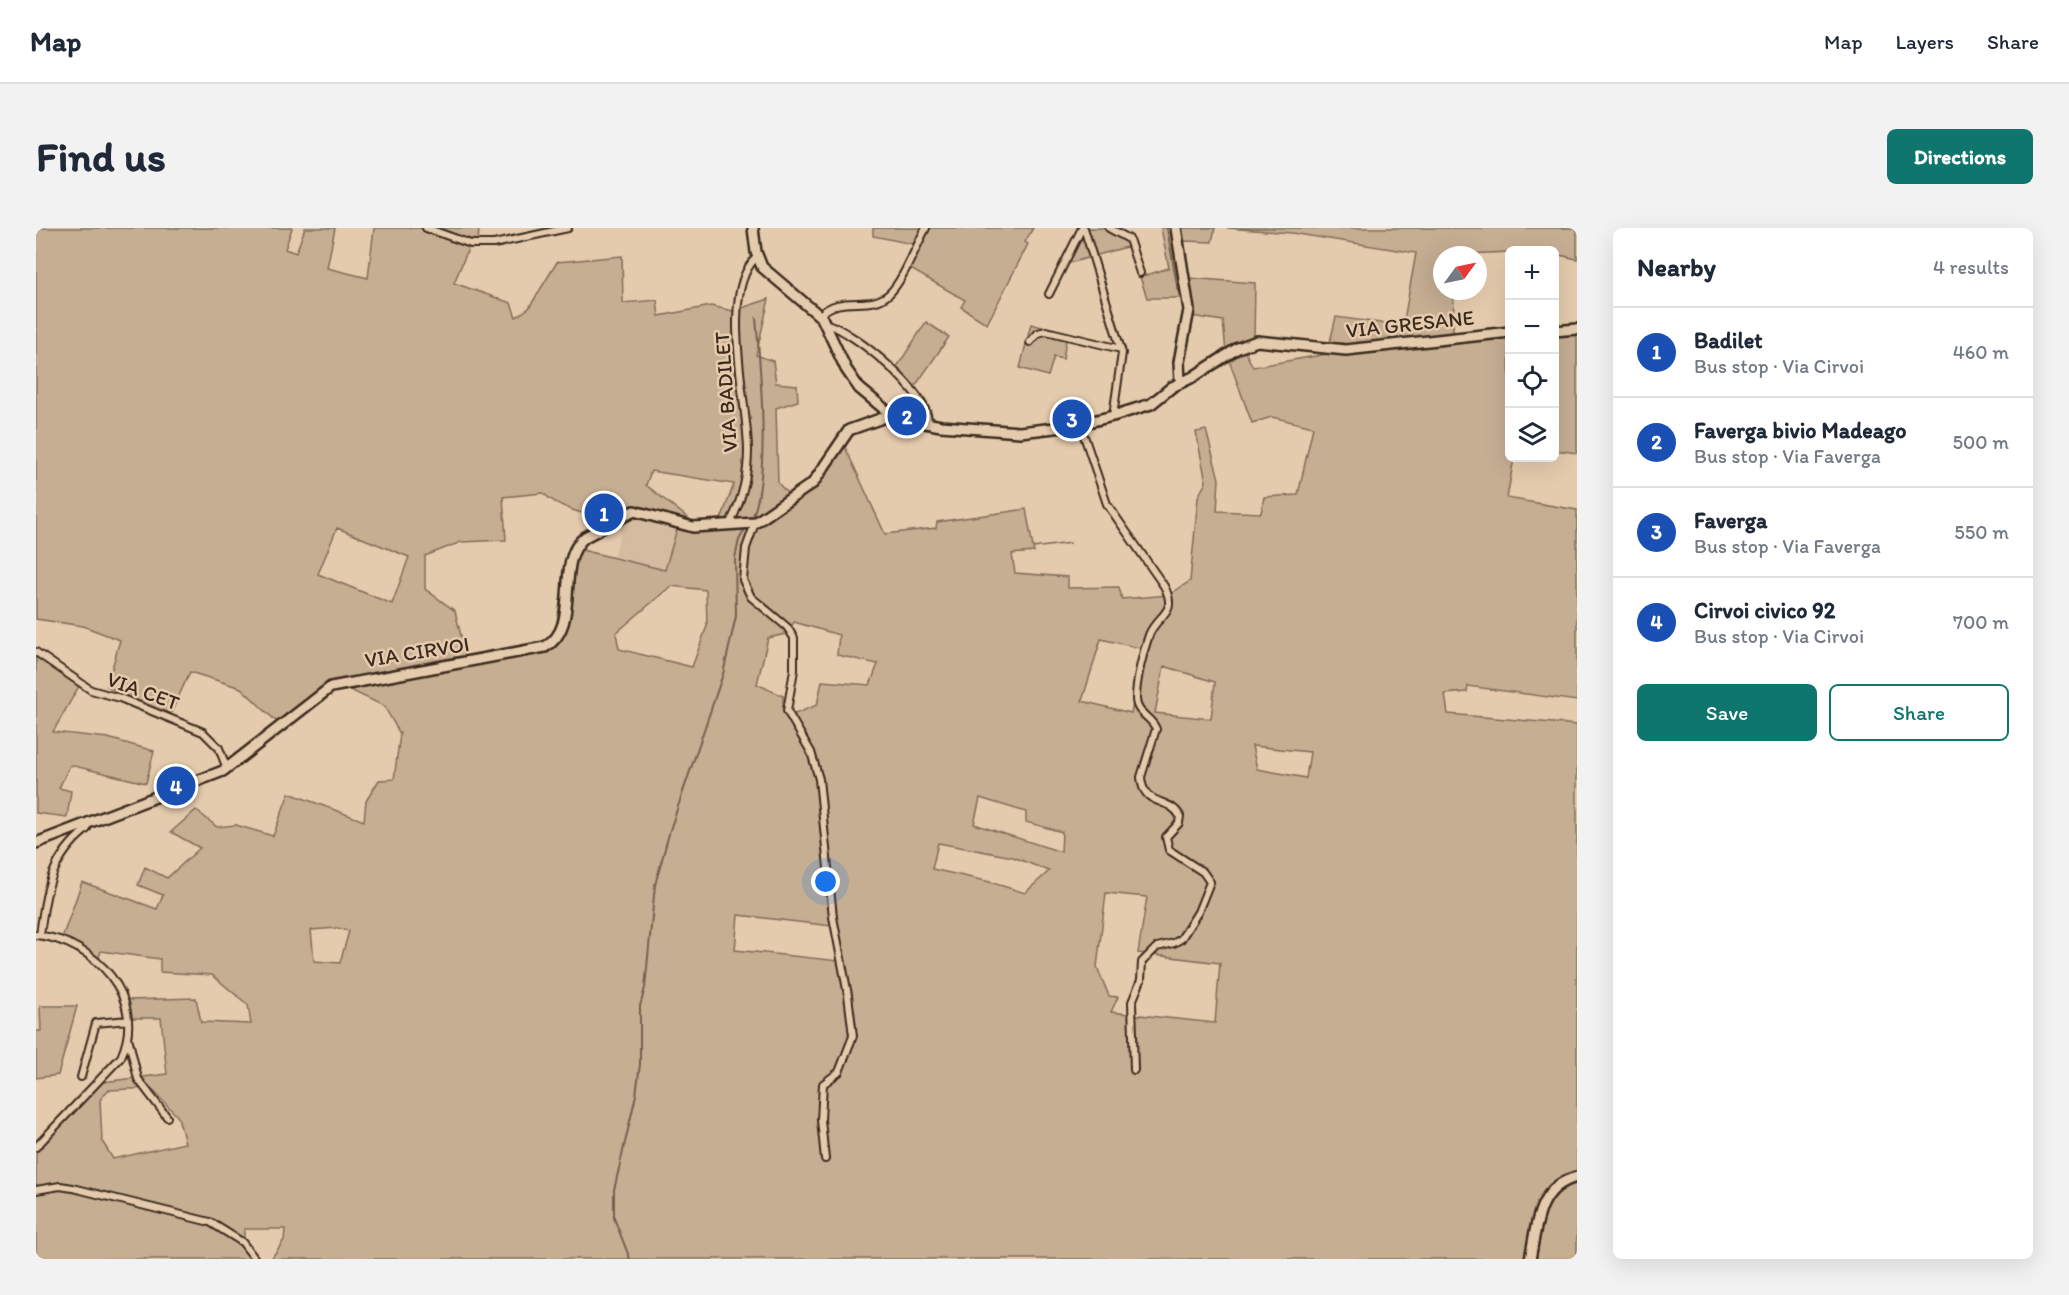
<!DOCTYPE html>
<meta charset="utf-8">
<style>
:root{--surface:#fff;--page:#f2f2f3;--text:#1f2937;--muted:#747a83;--line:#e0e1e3;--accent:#0f766e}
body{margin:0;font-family:Itim,sans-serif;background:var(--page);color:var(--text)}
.controls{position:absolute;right:18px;top:18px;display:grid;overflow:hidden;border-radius:9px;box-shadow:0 6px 24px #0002}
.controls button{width:54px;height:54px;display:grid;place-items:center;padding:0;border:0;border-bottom:2px solid var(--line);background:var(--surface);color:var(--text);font:30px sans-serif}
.compass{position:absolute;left:1397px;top:18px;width:54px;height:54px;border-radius:50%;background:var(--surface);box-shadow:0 6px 24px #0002;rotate:57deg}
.you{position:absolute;left:790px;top:654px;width:21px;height:21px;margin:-15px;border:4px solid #fff;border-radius:50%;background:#1a73e8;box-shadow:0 0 0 9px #1a73e833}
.badge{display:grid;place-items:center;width:39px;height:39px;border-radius:50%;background:var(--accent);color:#fff;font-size:20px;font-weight:700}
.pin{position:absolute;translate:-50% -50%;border:3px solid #fff;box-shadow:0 2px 6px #0006}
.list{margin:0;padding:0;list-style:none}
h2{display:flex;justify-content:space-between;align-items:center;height:78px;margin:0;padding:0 24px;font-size:26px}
h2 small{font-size:20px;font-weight:400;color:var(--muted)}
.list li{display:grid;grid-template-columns:39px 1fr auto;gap:18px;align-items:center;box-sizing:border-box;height:90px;padding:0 24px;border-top:2px solid var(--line)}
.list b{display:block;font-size:22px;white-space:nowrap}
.list p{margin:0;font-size:20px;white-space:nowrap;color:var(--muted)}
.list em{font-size:20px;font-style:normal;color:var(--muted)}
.actions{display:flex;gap:12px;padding:18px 24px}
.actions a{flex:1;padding:14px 0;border:2px solid var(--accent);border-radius:9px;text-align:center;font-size:21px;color:var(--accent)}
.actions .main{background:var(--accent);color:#fff}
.icon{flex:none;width:33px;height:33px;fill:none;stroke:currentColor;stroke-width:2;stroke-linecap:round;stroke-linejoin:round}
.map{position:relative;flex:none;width:1541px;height:1031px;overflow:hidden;border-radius:9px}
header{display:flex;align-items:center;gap:36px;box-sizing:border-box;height:84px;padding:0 30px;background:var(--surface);border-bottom:2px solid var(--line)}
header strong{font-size:28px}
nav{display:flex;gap:33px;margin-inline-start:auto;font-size:21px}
.intro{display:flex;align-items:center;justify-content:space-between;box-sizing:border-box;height:144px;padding:0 36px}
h1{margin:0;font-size:42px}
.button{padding:15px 27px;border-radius:9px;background:var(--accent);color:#fff;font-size:21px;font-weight:700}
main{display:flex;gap:36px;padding:0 36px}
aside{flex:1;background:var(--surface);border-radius:9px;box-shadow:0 6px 24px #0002}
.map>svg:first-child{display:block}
.built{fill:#d5bca0}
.green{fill:#c6ae93;stroke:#806c58;stroke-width:1.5;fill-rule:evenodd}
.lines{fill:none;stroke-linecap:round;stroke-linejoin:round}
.stream{stroke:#75614f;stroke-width:2}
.street-casing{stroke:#3b2a1e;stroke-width:10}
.secondary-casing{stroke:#3b2a1e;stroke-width:14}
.street{stroke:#e5cbad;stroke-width:6}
.secondary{stroke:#e5cbad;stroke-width:9}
.labels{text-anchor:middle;stroke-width:5;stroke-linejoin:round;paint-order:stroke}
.street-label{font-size:21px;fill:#3b2a1e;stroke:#e5cbad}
</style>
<header>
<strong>Map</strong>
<nav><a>Map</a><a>Layers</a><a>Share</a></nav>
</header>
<div class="intro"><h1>Find us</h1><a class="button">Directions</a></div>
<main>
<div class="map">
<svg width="1541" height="1031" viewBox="0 0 1541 1031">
<rect width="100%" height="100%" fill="#e5cbad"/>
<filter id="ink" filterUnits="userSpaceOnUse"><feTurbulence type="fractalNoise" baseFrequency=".0167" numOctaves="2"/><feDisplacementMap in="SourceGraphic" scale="12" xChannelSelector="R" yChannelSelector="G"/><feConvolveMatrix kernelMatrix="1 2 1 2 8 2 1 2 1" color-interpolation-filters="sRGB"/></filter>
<g filter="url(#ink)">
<!-- built -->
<path class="built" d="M599,278L643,293L629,342L578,328L585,303L572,298L573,289Z"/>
<!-- green -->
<path class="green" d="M0,0H256L249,21L260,25L269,0H299L291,40L332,50L338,0H443L442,14H435L418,55L475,75L480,89L493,80L521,34L586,28L587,75L621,72L623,88L675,78L697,83L733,71L720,127L737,133L740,155L761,157L762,173L740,180L742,255L755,269L775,255L804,208L849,306L900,300L901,294L990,281L997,320L1035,315L997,320L998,324L976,326L979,345L1032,349V360L1083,359L1086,371L1133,367L1154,353L1162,269L1170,254L1160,204L1170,202L1183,251L1181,283L1225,285L1228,269L1262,267L1277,199L1236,189L1216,195L1190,124L1187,93L1149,87L1148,70H1111L1104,49L1133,40L1125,0H1179L1176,14L1147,13L1152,50L1219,55L1218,109L1205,116L1217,139L1291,126L1300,89L1367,98L1380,25L1256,5L1191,0H1541V31L1519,26L1518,22L1406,27V63H1418L1417,105L1473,101L1474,230H1478L1471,270L1541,282V473L1432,458L1431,464L1409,466L1412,486L1541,497V1031H235L248,1012L249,1001H208V1012L221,1031H0V916L59,855L131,846L125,790H95L91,772L160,770L165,794L215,796L212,777L176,747L124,744V731L65,723L61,736L25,713L46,654L121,681L127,667L102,657L109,639L131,650L164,620L135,604L160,582L181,599L200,597L237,608L253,565L328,593L330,573L343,552L358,551L364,506L348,478L308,459L276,467L242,495L205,460L154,444L132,491L111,482L71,458L84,412L47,398L0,391ZM615,243L698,256L683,297H661L610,257ZM507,265C520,278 553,290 572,289C581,288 591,282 599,278L643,294L629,342L533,319L517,418L498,426L432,437L419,383L389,361V328L425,314L470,312L467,269ZM301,300L373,329L356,376L282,346ZM635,358L670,362L671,398L656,439L583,421L580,405ZM758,394L803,407L801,427L842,436L834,457L786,453L781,477L759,486L747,481V468L721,456L732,410L750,406ZM1065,411L1108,421L1095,485L1046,473ZM1128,438L1179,454L1175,491L1119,485ZM1216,518L1274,524L1270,550L1221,541ZM944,570L990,584V594L1026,604L1025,624L938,596ZM902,615L977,629L1013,643L989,665L954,654L896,641ZM1070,665L1111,669L1102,725L1184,735L1179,795L1075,784L1082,769L1073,768L1061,739ZM702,687L796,698L803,733L699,722ZM301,700L313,703L304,735L278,733L275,702ZM115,860L142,889L149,915L77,931L66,913L64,872L72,862Z
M837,0H997L989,14L992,16L951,96L925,79L929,72L871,39L882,17L837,8Z
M1047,0H1073L1091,9L1094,18L1030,36Z
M890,94L913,109L878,160L857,145Z
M995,96L1031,106L1027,131L1018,129L1012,148L984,140Z
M1541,100V225L1519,222V101Z
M0,427L43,458L17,504L72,510L118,523L110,555L34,537L23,560L35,563L31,589L0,585Z
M4,778H41L22,847L0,850V803H5Z"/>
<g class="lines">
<!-- stream -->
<path class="stream" d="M1131,0L1142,63
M715,292C735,254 724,136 720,90
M594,1031L578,990V962L600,867L604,836V778L609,760L619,657L634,602L687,446L700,388L699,330L703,312L710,299"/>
<!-- street casing -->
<g class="street-casing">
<path id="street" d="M390,0L435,16H458L532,0
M1048,0L1086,125L1077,188
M1073,0L1093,11L1104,45
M1013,66L1046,0
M784,87C805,65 833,84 853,66C867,53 880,18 890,0
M791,96C817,103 896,167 892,196
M994,114L1002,105L1010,103L1085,121
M1044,196L1071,276L1128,358C1143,386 1121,386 1113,407C1107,424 1100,452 1100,471C1100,486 1116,489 1120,501L1105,549C1107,580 1133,568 1144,588L1143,595L1130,609L1133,622L1167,644L1174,654L1162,684L1145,711L1138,715L1121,719L1106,734L1105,752L1096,774L1098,842
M719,295L710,320L707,352L715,369L751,399L758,410V442L751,483L775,524L783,551L797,689L812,767L817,808L803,844L787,856L785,892L789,931
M693,297C706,273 712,250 712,222C712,176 682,63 721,29
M0,424L55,462L84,470L167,504L183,520L191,541
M0,707C59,713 112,770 85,829L0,919
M4,707C10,663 14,630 51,601V597
M93,813L102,851L131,889
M45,849L60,795L92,792
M0,962L24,958L37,960L174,994L206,1014L219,1031"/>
</g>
<!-- secondary casing -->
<g class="secondary-casing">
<path id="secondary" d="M717,0L720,24L726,39L786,90L810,141L823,160L858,189L905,198L984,204L1036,198L1077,188L1115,176L1136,159L1157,149L1202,120L1221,113L1310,122L1474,104
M1140,0L1153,82L1143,134L1144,154
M1518,103L1541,101
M0,615L187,543L295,459L509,419C547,398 517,334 549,309L598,283L657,299L719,295L777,255L813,202L855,187
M1494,1031C1501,997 1501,959 1541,949"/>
</g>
<!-- street -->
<use href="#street" class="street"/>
<!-- secondary -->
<use href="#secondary" class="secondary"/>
</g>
</g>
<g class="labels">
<!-- street labels -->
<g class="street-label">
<text transform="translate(1374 96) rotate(-6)" y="7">VIA GRESANE</text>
<text transform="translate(690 164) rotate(-94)" y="7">VIA BADILET</text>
<text transform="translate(381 424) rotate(-9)" y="7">VIA CIRVOI</text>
<text transform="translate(107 463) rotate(20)" y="7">VIA CET</text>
</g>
</g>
</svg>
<div class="controls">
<button>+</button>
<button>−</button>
<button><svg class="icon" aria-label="locate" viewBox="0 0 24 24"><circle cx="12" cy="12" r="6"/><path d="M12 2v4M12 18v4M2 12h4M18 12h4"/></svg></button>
<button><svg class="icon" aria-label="layers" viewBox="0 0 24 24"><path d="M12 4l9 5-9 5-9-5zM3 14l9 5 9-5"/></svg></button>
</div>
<svg class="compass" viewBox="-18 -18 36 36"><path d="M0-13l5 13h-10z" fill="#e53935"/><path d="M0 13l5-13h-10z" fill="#747a83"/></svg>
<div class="you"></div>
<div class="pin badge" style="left:568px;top:285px;background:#1a4fb4">1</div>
<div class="pin badge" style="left:871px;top:188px;background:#1a4fb4">2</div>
<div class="pin badge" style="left:1036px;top:191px;background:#1a4fb4">3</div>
<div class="pin badge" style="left:140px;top:558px;background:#1a4fb4">4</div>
</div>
<aside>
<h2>Nearby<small>4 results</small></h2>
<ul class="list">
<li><span class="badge" style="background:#1a4fb4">1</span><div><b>Badilet</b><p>Bus stop · Via Cirvoi</p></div><em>460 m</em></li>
<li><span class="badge" style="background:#1a4fb4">2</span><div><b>Faverga bivio Madeago</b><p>Bus stop · Via Faverga</p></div><em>500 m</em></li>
<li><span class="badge" style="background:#1a4fb4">3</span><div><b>Faverga</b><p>Bus stop · Via Faverga</p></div><em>550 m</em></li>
<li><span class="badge" style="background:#1a4fb4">4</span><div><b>Cirvoi civico 92</b><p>Bus stop · Via Cirvoi</p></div><em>700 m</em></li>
</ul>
<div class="actions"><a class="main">Save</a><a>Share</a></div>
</aside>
</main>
